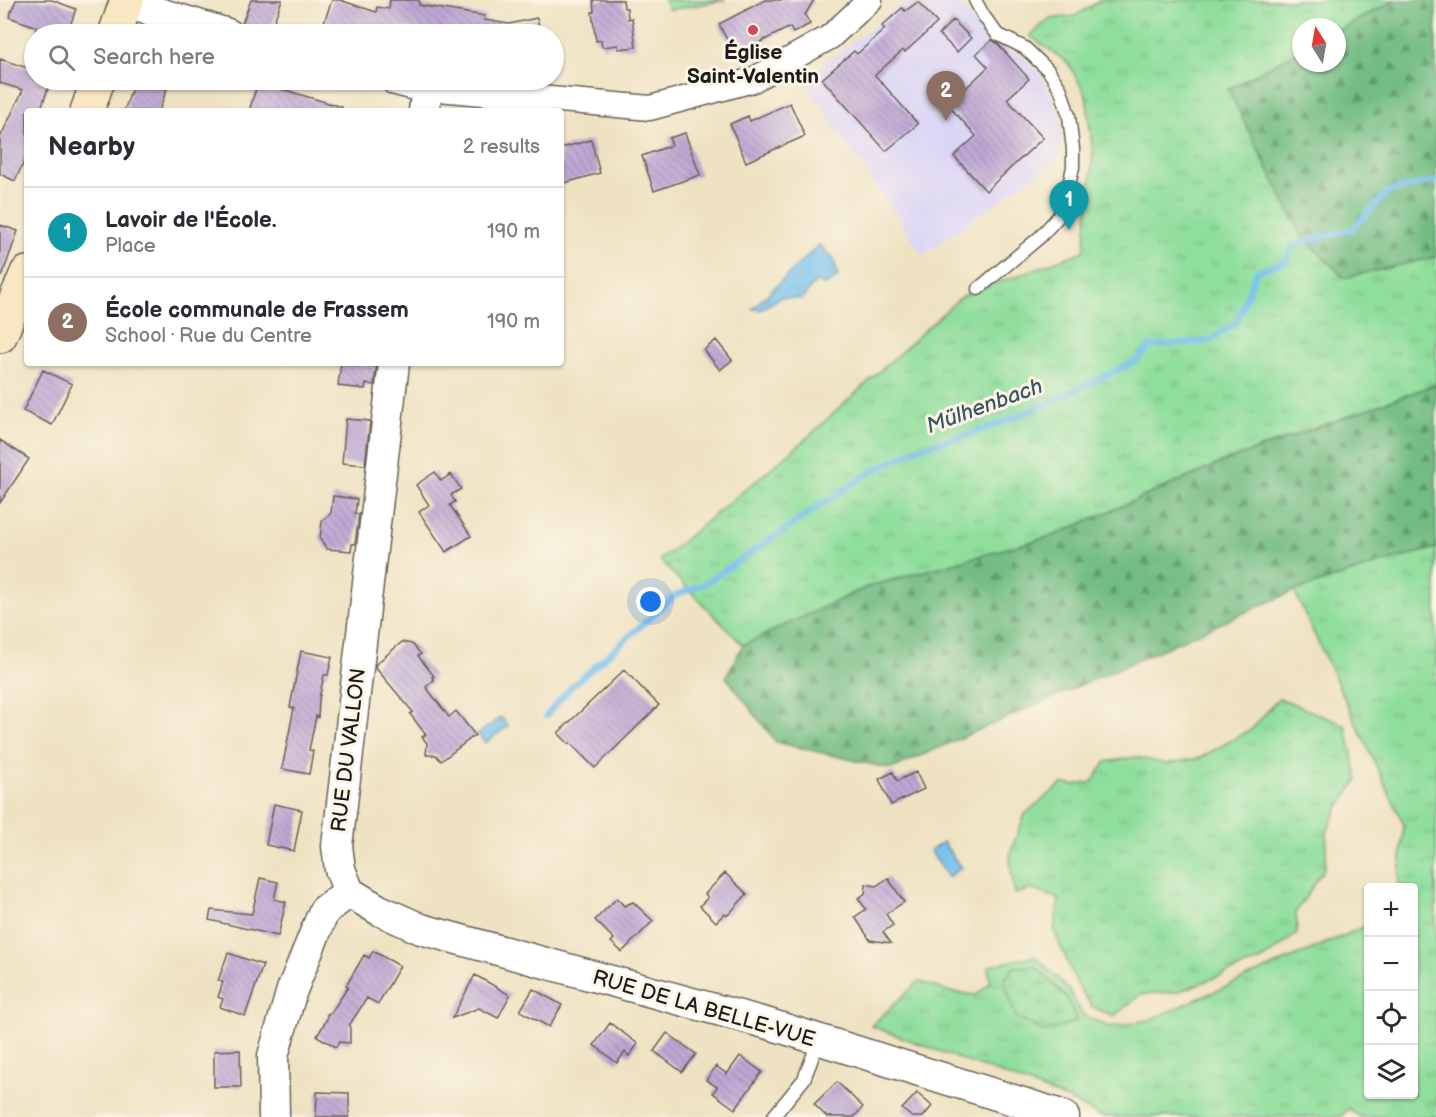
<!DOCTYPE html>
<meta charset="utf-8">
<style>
:root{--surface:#fff;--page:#f7f7f7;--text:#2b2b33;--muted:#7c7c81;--line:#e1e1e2;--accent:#d1495b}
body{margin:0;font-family:"Balsamiq Sans",sans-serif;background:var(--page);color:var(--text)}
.controls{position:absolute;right:18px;bottom:18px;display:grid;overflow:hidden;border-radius:6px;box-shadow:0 2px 4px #0004}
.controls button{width:54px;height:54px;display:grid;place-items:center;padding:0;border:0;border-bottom:2px solid var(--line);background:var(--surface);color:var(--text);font:30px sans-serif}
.compass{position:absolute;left:1292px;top:18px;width:54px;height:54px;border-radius:50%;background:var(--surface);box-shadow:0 2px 4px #0004;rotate:349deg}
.you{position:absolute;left:651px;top:602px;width:21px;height:21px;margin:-15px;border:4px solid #fff;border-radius:50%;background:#1a73e8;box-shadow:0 0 0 9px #1a73e833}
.badge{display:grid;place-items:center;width:39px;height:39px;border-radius:50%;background:var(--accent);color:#fff;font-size:20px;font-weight:700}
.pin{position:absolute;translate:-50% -50px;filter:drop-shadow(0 2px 3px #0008)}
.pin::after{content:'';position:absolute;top:32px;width:21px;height:18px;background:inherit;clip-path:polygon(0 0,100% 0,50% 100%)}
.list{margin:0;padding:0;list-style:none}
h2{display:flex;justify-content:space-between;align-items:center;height:78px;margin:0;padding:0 24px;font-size:26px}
h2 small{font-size:20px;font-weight:400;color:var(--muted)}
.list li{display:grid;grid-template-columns:39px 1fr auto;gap:18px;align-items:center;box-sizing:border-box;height:90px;padding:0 24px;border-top:2px solid var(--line)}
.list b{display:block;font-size:22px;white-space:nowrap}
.list p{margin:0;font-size:20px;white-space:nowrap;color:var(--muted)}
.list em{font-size:20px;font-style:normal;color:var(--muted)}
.icon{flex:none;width:33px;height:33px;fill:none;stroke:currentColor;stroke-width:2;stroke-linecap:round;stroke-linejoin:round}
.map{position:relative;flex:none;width:1436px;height:1117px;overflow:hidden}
.search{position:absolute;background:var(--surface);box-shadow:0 2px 4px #0004;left:24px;top:24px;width:540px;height:66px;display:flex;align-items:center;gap:15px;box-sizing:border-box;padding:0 21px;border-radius:33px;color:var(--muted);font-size:22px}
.panel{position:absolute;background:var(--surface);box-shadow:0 2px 4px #0004;left:24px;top:108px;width:540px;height:258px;border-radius:6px}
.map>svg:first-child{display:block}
.built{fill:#dcd6f6}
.grass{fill:url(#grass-tufts);stroke:#567d5c;stroke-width:1.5}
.forest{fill:url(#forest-firs);stroke:#486c50;stroke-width:1.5}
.wetland{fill:url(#wetland-marsh);stroke:#567d5c;stroke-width:1.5}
.water{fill:#73bfed;stroke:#486e84;stroke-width:1.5}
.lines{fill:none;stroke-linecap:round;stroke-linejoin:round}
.stream{stroke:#73bfed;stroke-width:6}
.building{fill:url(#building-back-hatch)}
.service-casing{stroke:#666156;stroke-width:15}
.minor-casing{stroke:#666156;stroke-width:27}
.tertiary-casing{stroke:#666156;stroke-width:33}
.secondary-casing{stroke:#666156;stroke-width:36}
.service{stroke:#fff;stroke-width:12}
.minor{stroke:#fff;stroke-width:24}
.tertiary{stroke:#fff;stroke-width:30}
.secondary{stroke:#f9e7c3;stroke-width:33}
.poi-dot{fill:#d1495b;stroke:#fcf5e5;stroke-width:2}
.labels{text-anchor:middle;stroke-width:6;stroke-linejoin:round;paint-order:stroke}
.poi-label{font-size:21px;font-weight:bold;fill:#1c1c1c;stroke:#fcf5e5}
.street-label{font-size:21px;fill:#1c1c1c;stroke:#fcf5e5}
.water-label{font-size:22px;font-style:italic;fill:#3a5565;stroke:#fcf5e5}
</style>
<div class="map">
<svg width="1436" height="1117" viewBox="0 0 1436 1117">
<defs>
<pattern id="grass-tufts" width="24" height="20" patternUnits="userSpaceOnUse" patternTransform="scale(1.5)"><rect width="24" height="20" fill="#8fde9c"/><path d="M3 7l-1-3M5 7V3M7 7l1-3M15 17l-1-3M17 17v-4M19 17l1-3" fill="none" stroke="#7bbe86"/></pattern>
<pattern id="forest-firs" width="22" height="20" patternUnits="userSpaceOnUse" patternTransform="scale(1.5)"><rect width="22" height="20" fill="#73bd84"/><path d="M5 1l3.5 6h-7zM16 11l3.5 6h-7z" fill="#5e996b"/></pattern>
<pattern id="wetland-marsh" width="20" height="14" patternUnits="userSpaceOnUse" patternTransform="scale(1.5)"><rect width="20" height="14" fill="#8fde9c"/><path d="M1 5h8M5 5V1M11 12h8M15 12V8" fill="none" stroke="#7bbe86"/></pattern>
<pattern id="building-back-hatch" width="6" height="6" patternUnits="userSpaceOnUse" patternTransform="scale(1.5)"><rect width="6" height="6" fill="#bea7d4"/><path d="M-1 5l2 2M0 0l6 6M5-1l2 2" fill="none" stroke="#a38fb5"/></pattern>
</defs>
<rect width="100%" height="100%" fill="#fcf5e5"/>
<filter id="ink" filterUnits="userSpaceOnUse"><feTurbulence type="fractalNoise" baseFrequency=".0167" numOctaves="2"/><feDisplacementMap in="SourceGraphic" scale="12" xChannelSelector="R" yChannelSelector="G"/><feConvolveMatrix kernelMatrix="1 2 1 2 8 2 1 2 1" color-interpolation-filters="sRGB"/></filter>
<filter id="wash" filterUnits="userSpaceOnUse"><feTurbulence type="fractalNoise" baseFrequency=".008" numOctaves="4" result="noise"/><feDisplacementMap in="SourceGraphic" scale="24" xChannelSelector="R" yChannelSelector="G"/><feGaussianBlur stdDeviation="1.35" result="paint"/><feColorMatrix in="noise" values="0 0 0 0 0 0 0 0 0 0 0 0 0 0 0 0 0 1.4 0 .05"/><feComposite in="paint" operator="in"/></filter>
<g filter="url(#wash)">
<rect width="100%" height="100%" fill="#efe2c2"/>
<!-- built -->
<path class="built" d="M909,0H954L980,26L1009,52L1023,57L1041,75L1057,109L1063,134L1058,159L923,255L803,79Z"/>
<!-- grass -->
<path class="grass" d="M664,0H726L669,10Z
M1101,0H1395L1337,31V27H1301V50L1228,89L1344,277L1436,257V384L1228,460L1055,535L867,587L743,645L660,560L799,445L962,296L1084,251L1093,153L1086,95L1068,63L1030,36L1049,19L1075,16Z
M1436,548V1117H1360L1348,1108L1341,1117H1102L1068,1099L871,1026L919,981L950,992L976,995L990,983L989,966L1035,956L1069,990L1083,1015L1109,1027L1149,1020L1368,925V1094H1414V888L1398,887L1404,825L1294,591L1381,563Z
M1279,698L1345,725L1358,779L1338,808L1327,832L1325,867L1296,912L1297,934L1262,960L1177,992L1141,994L1114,1016L1092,1007L1076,982L1054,931L1059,899L1031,889L1015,894L1011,873L1010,853L1025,814L1062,784L1075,785L1092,782L1106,762L1136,757L1166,764L1200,758L1252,729Z"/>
<!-- forest -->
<path class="forest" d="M1395,0H1436V257L1344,278L1301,235L1228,89L1301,50V63H1337V31Z
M1436,384V548L1381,563L1294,591L891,769L776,742L726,677L743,645L867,587L1055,535L1228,460Z"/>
<!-- wetland -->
<path class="wetland" d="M1015,967H1036L1067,998L1077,1021L1045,1032L1016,1017L1004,980Z"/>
<!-- water -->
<path class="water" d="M819,245L834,260L838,277L826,285L815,282L802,299L781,297L760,310L752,309Z
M501,717L508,726L485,743L478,734Z
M943,842L961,868L948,877L930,851Z"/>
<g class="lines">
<!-- stream -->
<path class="stream" d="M546,716L571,687L676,595L706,583L864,476L918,448L974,433L1029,412L1136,361L1150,346L1210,341L1237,322L1256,272L1286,261L1292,246L1352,229L1389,191L1436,181"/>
</g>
<g id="blocks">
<!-- building -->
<path class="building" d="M16,0H52L76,9L67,34H34L37,27L9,17Z
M251,0H282L269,34H261L245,29L242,24Z
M332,0H340L376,12L377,7L389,9L390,0H419V5L485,16L484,20L509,24L537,18L541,34H451L399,27L398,31L387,29L386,34H371L343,30L323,25Z
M593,0H623L624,8H627L628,19L632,18L636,47L618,49V45L602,47L601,40L596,41L592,12H594Z
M765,0H814L805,15L810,24L793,33L790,27L735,55L719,24Z
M918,2L937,23L905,52L903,50L875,75L918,124L886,151L822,79L854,51L857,54L885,29L882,26L902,8L905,11Z
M953,20L971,38L957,52L939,34Z
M992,40L998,44L1029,79L1007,99L1043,138L986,191L954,156L976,136L948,105L988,67L976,54Z
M0,59L34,70V80H51L40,111H27V155L15,181L0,174V138L23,90L0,83Z
M135,80H170L159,111H124Z
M258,82L342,107L341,111H249Z
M790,103L805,136L746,162L730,124L748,116L750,121Z
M685,133L700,175L654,191L642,156L672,145L669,138Z
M591,140L600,173L561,184V148Z
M0,225L18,231L2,276H0Z
M716,340L732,360L720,370L704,350Z
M341,363H377L374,385L366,384L365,389L338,386Z
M43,370L72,384L52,425L23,411Z
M346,419L370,421L365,465L342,463Z
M0,440L29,459L0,503Z
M435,472L441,481L451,474L461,489L451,495L455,502L450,505L471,536L446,552L419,512L429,505L416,485Z
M333,496L357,499L355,514H359L355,544H352L351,551L327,549L320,539L322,521L331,513Z
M402,642L412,644L421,654L418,656L434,676L432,677L434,680L426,687L449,717L456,711L475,735L441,761L436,755H426L427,743L422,737L426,735L410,714L413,712L375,667L376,664Z
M301,651L332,657L328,675H324L319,699L318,717L316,716L309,750L313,751L309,774L282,769L294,708L290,707Z
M624,670L659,705L595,768L570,743L569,744L558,733Z
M893,772L897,781L916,772L924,789L891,805L879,779Z
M274,804L302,810L294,851L266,845Z
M725,873L747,894L728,915L724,914L716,922L700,906L708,897L705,894Z
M260,878L278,882L274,899L286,902L278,936L209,920L211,910L252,914Z
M888,878L904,902L886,914L893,925L883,932L891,943L870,940L855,917L866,909L858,898L865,894L866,884L876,886Z
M617,898L624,906L633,902L653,921L622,952L611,942L614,939L595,920Z
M373,951L400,966L378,1004L367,998L350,1024V1043L339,1042L336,1047L317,1036L327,1019V1014L331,1013L348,987L346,986L364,955L369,958Z
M228,953L263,965L245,1016L220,1007L223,999L218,997L223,982L218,981Z
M475,975L510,995L498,1018L479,1008L452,1018Z
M533,989L562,1005L549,1027L520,1011Z
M610,1023L638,1044L629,1056L625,1052L617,1063L594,1045Z
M667,1033L696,1054L682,1072L654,1051Z
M240,1050L241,1087H214V1051Z
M740,1056L762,1072L735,1109L713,1093L717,1087L706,1080L716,1066L727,1074Z
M837,1082L863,1107L854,1117H827L814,1104Z
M317,1092L349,1093V1117H316Z
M917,1093L932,1106L923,1117H912L902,1109Z"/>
</g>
</g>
<g filter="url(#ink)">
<use href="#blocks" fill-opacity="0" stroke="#666156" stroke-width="1.5"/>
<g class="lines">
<!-- service casing -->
<g class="service-casing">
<path id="service" d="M975,0L983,15L997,34L1025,48L1048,70L1061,90L1069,116L1073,149V167L1067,194L1059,216L1040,237L978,289
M773,1117L804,1079L819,1040"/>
</g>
<!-- minor casing -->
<g class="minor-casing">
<path id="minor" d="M427,88L650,108L753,80L830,37L870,0"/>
</g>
<!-- tertiary casing -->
<g class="tertiary-casing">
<path id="tertiary" d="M126,3L228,34
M396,80L427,88L424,111
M349,892L379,910L421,929L769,1024L1058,1114L1064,1117
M349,892L340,869L337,846L394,363
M274,1117L273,1056L292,990L324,911L349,892"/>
</g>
<!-- secondary casing -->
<g class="secondary-casing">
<path id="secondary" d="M115,34L127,0
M87,111L98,80
M0,336L27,273"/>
</g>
<!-- service -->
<use href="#service" class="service"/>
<!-- minor -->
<use href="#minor" class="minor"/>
<!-- tertiary -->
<use href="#tertiary" class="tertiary"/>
<!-- secondary -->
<use href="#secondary" class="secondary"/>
</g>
</g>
<!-- markers -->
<circle class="poi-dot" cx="753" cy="30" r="6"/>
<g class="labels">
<!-- poi labels -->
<g class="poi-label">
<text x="753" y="59">Église<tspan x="753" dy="24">Saint-Valentin</tspan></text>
</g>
<!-- street labels -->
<g class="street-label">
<text transform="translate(348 750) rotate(-83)" y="7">RUE DU VALLON</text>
<text transform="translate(704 1008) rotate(16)" y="7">RUE DE LA BELLE-VUE</text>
</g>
<!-- water labels -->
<g class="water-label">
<text transform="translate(984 405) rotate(-20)" y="8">Mülhenbach</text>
</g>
</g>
</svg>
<div class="controls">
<button>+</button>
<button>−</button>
<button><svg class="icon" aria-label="locate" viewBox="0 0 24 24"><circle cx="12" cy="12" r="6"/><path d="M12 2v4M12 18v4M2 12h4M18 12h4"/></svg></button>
<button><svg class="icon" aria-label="layers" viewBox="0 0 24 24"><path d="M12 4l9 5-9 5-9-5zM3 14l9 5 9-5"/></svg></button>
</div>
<svg class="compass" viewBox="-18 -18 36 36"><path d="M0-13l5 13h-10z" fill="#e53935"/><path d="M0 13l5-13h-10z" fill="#7c7c81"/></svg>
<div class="you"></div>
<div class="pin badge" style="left:1069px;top:230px;background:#0f9aa8">1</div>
<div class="pin badge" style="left:946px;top:121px;background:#8d6e63">2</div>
<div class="search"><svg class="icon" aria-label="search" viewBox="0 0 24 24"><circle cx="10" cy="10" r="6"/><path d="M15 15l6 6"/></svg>Search here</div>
<section class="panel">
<h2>Nearby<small>2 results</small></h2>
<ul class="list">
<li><span class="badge" style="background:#0f9aa8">1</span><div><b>Lavoir de l'École.</b><p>Place</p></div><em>190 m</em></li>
<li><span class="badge" style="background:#8d6e63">2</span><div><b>École communale de Frassem</b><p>School · Rue du Centre</p></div><em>190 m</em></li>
</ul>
</section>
</div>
